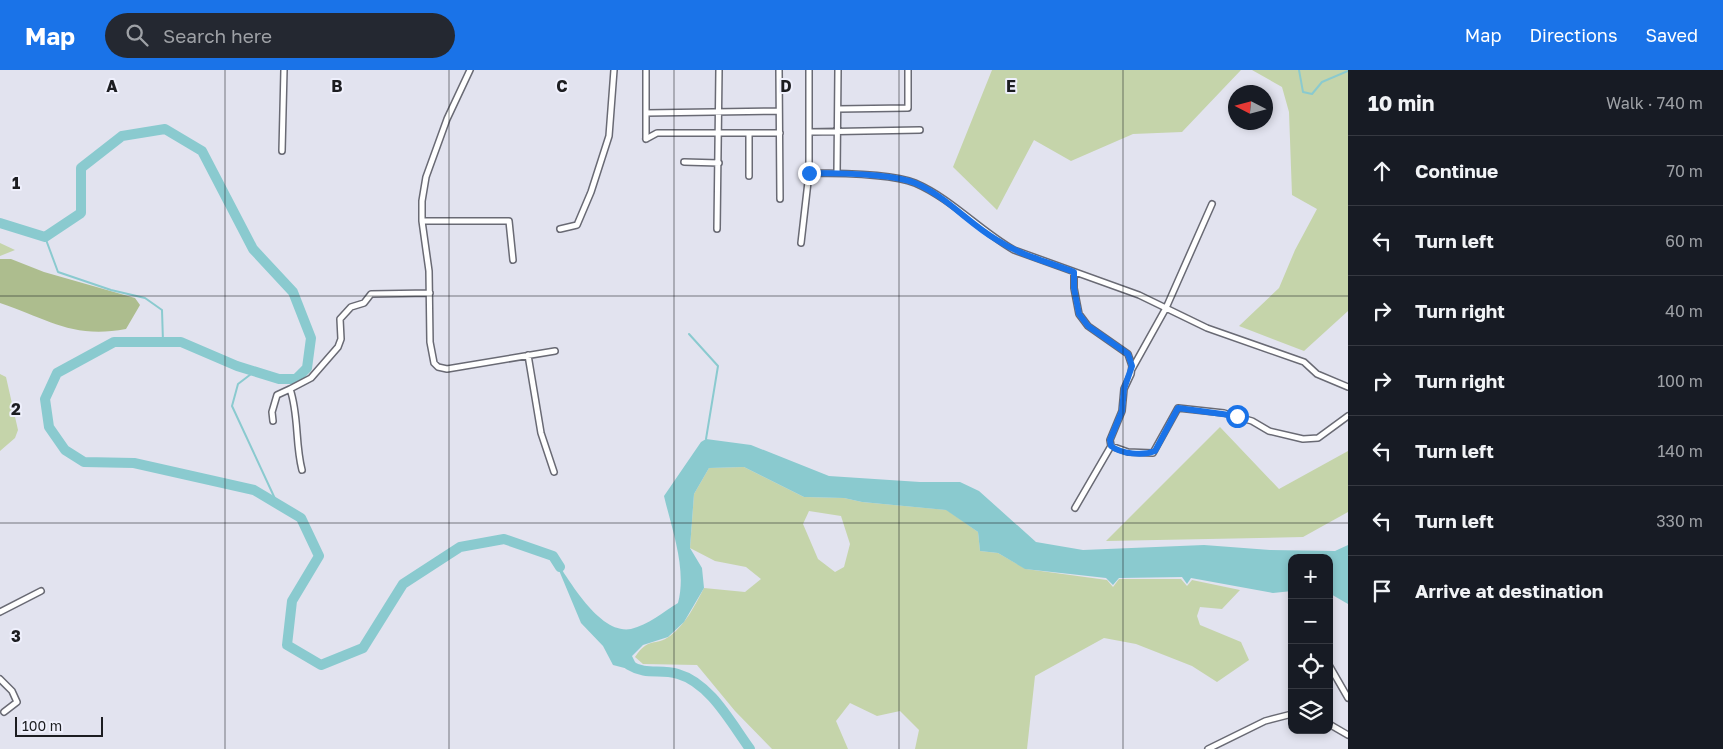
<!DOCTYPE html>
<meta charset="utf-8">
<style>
:root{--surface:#171b24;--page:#242831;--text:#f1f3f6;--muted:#9ea1a6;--line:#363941;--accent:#1a73e8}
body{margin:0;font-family:"Golos Text",sans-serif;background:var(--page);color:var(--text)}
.controls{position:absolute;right:15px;bottom:15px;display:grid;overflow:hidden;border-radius:10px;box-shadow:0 2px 8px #0003}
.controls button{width:45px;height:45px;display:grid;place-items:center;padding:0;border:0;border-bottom:1px solid var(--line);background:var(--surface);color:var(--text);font:25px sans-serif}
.compass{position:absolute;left:1228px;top:15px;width:45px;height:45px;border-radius:50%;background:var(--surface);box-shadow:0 2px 8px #0003;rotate:276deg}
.scale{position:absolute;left:15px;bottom:12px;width:88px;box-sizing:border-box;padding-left:5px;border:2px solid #1c1d21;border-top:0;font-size:14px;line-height:18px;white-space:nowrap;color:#1c1d21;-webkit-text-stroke:4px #eff0fc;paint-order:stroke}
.stop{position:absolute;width:15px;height:15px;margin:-11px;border:4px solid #1a73e8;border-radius:50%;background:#fff}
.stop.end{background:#1a73e8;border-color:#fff;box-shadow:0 1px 5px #0008}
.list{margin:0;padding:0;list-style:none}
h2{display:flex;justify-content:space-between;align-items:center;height:65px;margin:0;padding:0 20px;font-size:21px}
h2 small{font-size:16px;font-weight:400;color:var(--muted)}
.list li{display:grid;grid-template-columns:32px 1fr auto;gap:15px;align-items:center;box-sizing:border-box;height:70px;padding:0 20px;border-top:1px solid var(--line)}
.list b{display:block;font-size:19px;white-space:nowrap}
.list em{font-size:16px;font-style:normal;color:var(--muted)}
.icon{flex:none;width:28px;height:28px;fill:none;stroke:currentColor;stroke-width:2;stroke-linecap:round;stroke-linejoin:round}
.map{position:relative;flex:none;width:1348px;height:679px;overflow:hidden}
header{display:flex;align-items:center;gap:30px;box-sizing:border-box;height:70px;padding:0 25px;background:var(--accent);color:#fff}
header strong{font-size:24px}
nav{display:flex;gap:28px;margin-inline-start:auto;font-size:18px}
.search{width:350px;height:45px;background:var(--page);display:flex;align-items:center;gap:12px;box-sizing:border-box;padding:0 18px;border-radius:28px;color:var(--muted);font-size:19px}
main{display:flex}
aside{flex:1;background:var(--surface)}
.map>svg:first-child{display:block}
.green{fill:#c5d4aa;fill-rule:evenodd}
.forest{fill:#adbd8e}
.water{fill:#8acacf}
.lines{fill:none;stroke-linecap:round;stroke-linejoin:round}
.stream{stroke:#8acacf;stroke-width:2}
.river{stroke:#8acacf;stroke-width:10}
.minor-casing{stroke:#696a74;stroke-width:8}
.minor{stroke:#fff;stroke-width:5}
.route{stroke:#1a73e8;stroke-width:6}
.grid{fill:none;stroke:#1c1d21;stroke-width:1;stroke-opacity:0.55}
.grid-label{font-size:16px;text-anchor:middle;font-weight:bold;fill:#1c1d21;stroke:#eff0fc;stroke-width:4;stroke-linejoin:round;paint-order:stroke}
</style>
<header>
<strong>Map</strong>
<div class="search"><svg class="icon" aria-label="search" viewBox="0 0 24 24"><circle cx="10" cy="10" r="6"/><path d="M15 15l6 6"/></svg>Search here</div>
<nav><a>Map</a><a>Directions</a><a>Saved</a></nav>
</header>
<main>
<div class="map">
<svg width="1348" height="679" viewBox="0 0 1348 679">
<rect width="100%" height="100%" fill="#e2e3ef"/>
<!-- green -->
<path class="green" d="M992,0H1241L1182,62L1133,64L1071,91L1034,70L997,140L953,97Z
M1252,0H1348V241L1304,281L1239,256L1279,218L1295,180L1317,139L1292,125L1289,42L1282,17Z
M0,173L15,180L0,186Z
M0,304L6,307L18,360L15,368L0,381Z
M1220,357L1279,419L1348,381V442L1303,467L1106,471Z
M744,397L804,427L844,428L862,432L947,440L978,462L980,481L998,483L1026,499L1107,510L1113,517L1119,509H1181L1187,516L1192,510L1240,520L1222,539L1200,537L1197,546L1200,555L1241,572L1249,590L1217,612L1192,596L1136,574L1104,568L1035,606L1027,679H915L919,660L900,641L877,646L850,633L836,651L848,679H772L735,641L697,595L643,594L635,587C649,566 655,577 670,566C686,554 695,535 704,518L745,522L761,509L746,497L715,491L690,478L694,424L709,398ZM809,441L841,446L850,474L844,497L835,502L818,489L803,454Z"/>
<!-- forest -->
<path class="forest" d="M0,189H11L44,202L135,228L140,235L126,259C72,269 48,249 0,233Z"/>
<!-- water -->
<path class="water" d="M706,369L751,375L829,406L920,412H960L979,421L1036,472L1083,480L1204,475L1270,480L1335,481L1348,475V534L1329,523V488H1292V521L1273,523L1191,508L1187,514L1182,507L1119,508L1113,515L1106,508L1025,499L998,483L980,481L978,462L946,440L862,432L844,428L804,427L744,397L709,398L694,424L690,478L702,498L704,518L684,552L668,567L643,575L632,586L640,602L613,595L603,576L581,553L553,486C568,508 599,565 631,559C648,555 663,542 678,533C687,499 672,460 664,426L701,372Z"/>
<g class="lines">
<!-- stream -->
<path class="stream" d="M1299,0L1303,22L1312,24L1322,12L1348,1
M45,167L58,202L111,220L145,228L162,240L163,272
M689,264L718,296L706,369
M255,301L238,314L232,336L277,433"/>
<!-- river -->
<path class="river" d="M0,153L45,167L81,143V98L122,66L165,59L202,81L253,179L293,222L311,268L307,298L296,309H279L237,296L181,272H114L57,303L45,329L49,357L65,380L84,392L134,393L254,420L301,448L319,486L292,531L287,575L321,595L363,578L403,514L460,477L504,469L553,486L560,497
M629,595C647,606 660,598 678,604C710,613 731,653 750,679"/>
<!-- minor casing -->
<g class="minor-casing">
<path id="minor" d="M470,0L447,49L426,107L422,131V151L429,201L430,272L434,293L438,297L447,299L555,281
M779,0L780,129
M838,39L908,38V0
M646,43L779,41
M809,62L920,60
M749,63V106
M646,69L657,63H780
M646,69V0
M282,81L284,0
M684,92L719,93
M809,103C835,103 893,104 915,113C952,129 979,160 1014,180L1139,225L1207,258L1304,292L1317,304L1348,317
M837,103L838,0
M422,151H509L513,190
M560,159L577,155L591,122L609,66L614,0
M717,159L719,0
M801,173L809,103V0
M1074,202V218L1079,244L1088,256L1128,284L1132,296L1131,304L1124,319L1122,341L1110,370L1111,376L1075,438
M528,285L541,363L554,402
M1132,299L1166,238L1212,134
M273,351L272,342L277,325L290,319
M1111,376L1128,382L1153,383L1178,338L1224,343L1252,351L1269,361L1303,369L1318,368L1348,346
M302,400C295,373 299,345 290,319L311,308L338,277L341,269L340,249L351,237L364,233L371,224L430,223
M0,542L41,521
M1329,595L1348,628
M0,609L12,621L17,632L4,642
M1329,654L1348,665
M1208,679L1265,651L1292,644"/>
</g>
<!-- minor -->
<use href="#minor" class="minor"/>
</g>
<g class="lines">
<!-- route -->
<path class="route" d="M809,103C835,103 893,104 915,113C946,126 968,153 997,170C1020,185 1048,192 1074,202V218L1079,244L1088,256L1128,284L1132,296L1124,319L1122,341L1110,370L1111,376C1121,384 1143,386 1155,381L1178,338L1237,346"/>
</g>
<!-- grid -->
<path class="grid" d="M225,0V679M449,0V679M674,0V679M899,0V679M1123,0V679M0,226H1348M0,453H1348"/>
<g class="grid-label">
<text x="112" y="22">A</text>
<text x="337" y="22">B</text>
<text x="562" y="22">C</text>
<text x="786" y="22">D</text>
<text x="1011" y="22">E</text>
<text x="16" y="119">1</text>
<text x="16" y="345">2</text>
<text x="16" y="572">3</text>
</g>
</svg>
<div class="controls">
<button>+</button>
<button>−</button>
<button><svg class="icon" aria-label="locate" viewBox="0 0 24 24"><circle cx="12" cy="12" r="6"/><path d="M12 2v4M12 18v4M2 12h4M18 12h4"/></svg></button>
<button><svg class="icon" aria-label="layers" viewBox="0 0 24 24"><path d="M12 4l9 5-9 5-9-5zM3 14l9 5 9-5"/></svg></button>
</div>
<svg class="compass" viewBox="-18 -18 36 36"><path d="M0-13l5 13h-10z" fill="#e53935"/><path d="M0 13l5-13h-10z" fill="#9ea1a6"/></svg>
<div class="scale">100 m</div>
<div class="stop" style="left:1237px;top:346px"></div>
<div class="stop end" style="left:809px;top:103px"></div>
</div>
<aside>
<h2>10 min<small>Walk · 740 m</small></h2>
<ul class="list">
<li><svg class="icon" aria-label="ahead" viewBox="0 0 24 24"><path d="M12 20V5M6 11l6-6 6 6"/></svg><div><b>Continue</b></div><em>70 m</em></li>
<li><svg class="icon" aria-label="left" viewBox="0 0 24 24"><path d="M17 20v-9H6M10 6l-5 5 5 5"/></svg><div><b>Turn left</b></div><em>60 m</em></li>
<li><svg class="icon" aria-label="right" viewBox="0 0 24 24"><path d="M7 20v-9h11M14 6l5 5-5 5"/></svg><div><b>Turn right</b></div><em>40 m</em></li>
<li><svg class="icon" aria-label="right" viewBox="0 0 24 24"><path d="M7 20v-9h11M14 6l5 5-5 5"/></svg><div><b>Turn right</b></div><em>100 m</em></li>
<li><svg class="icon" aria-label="left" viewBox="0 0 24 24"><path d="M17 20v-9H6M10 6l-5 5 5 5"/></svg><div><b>Turn left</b></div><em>140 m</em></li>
<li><svg class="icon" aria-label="left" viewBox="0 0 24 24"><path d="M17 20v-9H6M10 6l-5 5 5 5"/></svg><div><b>Turn left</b></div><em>330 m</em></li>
<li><svg class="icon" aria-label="arrive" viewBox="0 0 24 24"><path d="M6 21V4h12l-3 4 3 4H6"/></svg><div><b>Arrive at destination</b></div></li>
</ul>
</aside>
</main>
